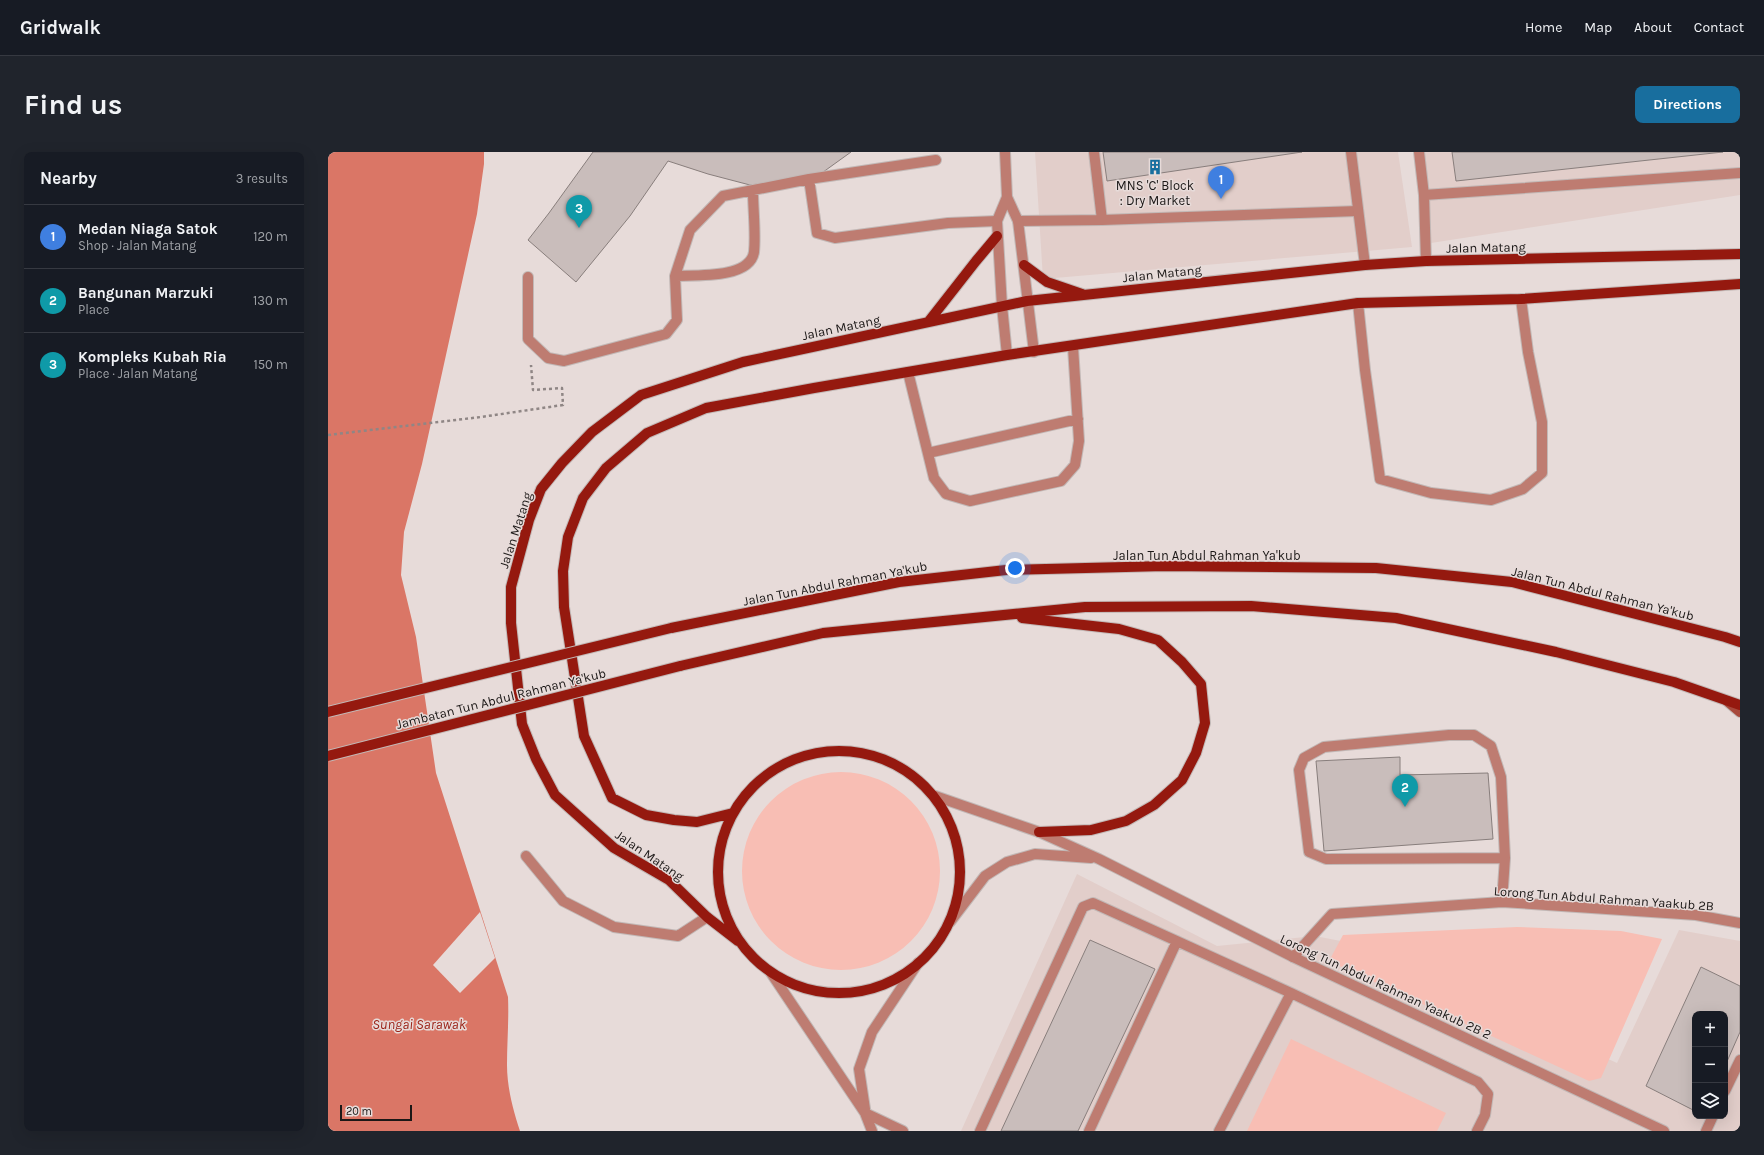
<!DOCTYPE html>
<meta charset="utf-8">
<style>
:root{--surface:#171b24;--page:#20242c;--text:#f1f3f6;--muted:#9ea1a6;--line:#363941;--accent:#186e9e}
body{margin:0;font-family:Karla,sans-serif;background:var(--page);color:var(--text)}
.controls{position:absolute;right:12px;bottom:12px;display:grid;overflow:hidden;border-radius:8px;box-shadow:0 4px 16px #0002}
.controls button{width:36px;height:36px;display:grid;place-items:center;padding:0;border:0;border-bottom:1px solid var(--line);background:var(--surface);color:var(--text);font:20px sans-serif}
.scale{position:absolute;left:12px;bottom:10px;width:72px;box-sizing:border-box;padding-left:4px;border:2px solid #1c1817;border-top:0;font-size:11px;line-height:14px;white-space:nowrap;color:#1c1817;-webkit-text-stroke:3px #e7dbd9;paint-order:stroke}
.you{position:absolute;left:687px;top:416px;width:14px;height:14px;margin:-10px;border:3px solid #fff;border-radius:50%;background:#1a73e8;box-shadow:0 0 0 6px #1a73e833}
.badge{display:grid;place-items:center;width:26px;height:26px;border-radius:50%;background:var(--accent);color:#fff;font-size:13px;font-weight:700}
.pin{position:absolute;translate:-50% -33px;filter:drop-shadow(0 1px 2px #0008)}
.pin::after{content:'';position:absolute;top:21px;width:14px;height:12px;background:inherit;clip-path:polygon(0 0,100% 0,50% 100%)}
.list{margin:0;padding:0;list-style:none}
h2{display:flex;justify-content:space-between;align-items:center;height:52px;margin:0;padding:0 16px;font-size:17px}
h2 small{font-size:13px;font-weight:400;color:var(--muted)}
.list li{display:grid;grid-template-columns:26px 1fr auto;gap:12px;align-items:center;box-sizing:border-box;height:64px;padding:0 16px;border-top:1px solid var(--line)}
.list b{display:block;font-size:15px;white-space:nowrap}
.list p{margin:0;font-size:13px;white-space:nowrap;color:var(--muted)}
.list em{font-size:13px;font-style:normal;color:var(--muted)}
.icon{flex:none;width:22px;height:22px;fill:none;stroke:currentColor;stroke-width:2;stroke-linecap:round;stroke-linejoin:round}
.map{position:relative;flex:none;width:1412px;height:979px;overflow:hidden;border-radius:8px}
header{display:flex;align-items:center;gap:24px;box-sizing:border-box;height:56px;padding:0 20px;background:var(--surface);border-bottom:1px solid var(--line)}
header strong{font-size:19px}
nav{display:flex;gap:22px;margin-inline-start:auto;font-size:14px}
.intro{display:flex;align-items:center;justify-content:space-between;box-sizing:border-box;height:96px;padding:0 24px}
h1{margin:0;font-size:28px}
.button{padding:10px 18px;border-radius:8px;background:var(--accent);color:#fff;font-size:14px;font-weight:700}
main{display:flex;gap:24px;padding:0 24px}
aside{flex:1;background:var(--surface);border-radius:8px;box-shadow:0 4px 16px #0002}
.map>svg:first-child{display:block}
.built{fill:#e2ceca;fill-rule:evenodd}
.green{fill:#f8beb4}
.water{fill:#da7666}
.pier{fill:#e7dbd9}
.building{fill:#c9bdbb;stroke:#887e7c}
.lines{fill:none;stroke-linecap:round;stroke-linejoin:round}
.lane-casing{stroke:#c2b8b6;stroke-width:12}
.street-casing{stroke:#c2b8b6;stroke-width:12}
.secondary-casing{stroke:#c2b8b6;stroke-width:12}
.primary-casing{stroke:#c2b8b6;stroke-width:12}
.path{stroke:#8f8685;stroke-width:2.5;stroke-dasharray:3 3;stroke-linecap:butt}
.lane{stroke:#be7c71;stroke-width:10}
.street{stroke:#be7c71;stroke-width:10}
.secondary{stroke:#a8493c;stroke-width:10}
.primary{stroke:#95190f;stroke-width:10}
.primary-bridge-casing{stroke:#c2b8b6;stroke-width:12;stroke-linecap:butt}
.primary-bridge{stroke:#95190f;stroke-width:10}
.labels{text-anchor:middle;stroke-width:3;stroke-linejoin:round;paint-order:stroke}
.poi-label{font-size:13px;fill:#1c1817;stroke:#e7dbd9}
.street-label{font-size:13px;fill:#1c1817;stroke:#e7dbd9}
.water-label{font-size:14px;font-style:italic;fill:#9b2318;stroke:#e7dbd9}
</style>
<header>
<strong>Gridwalk</strong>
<nav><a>Home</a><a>Map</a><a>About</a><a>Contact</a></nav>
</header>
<div class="intro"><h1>Find us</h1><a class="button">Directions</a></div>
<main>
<aside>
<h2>Nearby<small>3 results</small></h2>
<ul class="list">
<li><span class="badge" style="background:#3f7fe0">1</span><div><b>Medan Niaga Satok</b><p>Shop · Jalan Matang</p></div><em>120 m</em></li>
<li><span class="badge" style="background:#0f9aa8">2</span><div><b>Bangunan Marzuki</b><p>Place</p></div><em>130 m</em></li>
<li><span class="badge" style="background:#0f9aa8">3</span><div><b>Kompleks Kubah Ria</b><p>Place · Jalan Matang</p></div><em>150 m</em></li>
</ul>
</aside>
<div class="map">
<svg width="1412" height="979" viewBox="0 0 1412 979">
<rect width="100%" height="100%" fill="#e7dbd9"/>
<!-- built -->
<path class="built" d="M707,0H1070L1084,95L715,127Z
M1093,0H1412V43L1103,91Z
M749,722L889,794L987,784L1023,791L1289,911L1351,778L1412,789V979H633ZM1367,862H1397V964H1367Z"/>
<!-- green -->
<path class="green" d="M414 719a99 99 0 1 1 198 0a99 99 0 1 1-198 0Z
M1189,775L1293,779L1334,787L1273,926L1261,929L1001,809L1015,783Z
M963,887L1118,961L1109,979H919Z"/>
<!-- water -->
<path class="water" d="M0,0H156V12L149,62L94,312L76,380L73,423L88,485L108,621L180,845C181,868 179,890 179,913C179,935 185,958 192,979H0Z"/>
<!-- pier -->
<path class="pier" d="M152,760L167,806L132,841L105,813Z"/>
<!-- building -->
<path class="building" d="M265,0H523L491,23L457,29L422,33L380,22L340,9L302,64L248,130L200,88L221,61Z
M775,0H974L779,29Z
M1124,0H1395L1128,29Z
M1072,605V623L1160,621L1165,687L996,699L988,609Z
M762,788L827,817L750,979H673Z
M1373,815L1412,834V880L1397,914V862H1367V959L1318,934Z"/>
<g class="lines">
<!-- lane casing -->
<g class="lane-casing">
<path id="lane" d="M766,0L774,68
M608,8L481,27L489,81L507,86L620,71L669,69
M690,69L774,68L1030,59
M347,124C367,123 422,127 426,100C428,82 425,57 425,39
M200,125V187L220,206L236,209L338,182L349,168L347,124L362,78L395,44L481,27
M1030,151L1037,218L1052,327L1103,341L1163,348L1195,337L1214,321V270L1200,200L1193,147
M580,220L606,326L618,342L642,349L733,329L747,313L751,289L745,195
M600,301L750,267
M198,704L235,749L286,775L350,784L379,765
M1174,750L1177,706L1173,625L1163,594L1146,583H1121L996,595L976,606L971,618L981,700L998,707L1177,706
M965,805L1336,979
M443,821L537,961L544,979
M1397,939L1412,908
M537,957L531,917L544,880L590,811
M537,961L575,979
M652,979L755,755L765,751L963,841L1150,930L1160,942L1157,963L1149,979
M761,979L849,789
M891,979L963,841
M1378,979L1385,964"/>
</g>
<!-- street casing -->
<g class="street-casing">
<path id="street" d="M677,0L679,45L690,69L706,200
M1023,0L1037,113
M1091,0L1096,43L1098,109
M1096,43L1412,21
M679,45L669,69L674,154L679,203
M607,644L711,680L771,707L965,805L1004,762L1174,750L1368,763L1412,771
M622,770L657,724L679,710L707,702L763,706"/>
</g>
<!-- secondary casing -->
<g class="secondary-casing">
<path id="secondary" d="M1399,549L1412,560"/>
</g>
<!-- primary casing -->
<g class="primary-casing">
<path id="primary" d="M696,113L719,130L754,142
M601,169L648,109L669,84
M694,466L791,477L830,488L854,510L873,532L877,571L868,601L854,628L826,653L798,669L763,678L711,680
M343,476L571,430L678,418L837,414L1048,416L1184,430L1397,485L1412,490
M352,514L495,481L757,455L923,454L1068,466L1228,500L1346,530L1412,553
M390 720a121 121 0 1 1 242 0a121 121 0 1 1-242 0Z
M405,661L369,670L346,668L318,663L284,646L256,584L236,455L235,419L240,385L255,346L278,316L319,281L378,256L486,236L679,203L1030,151L1193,147L1412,132
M410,789L379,765L341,728L286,696L227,643L208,607L194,572L183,471V435L201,368L213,337L234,311L264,280L313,243L415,210L699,149L1037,113L1098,109L1412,102"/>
</g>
<!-- path -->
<path class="path" d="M0,283L153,265L235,253L234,236L205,238L203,213"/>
<!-- lane -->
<use href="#lane" class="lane"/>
<!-- street -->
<use href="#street" class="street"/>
<!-- secondary -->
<use href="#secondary" class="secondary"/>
<!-- primary -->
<use href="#primary" class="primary"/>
<!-- primary-bridge casing -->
<g class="primary-bridge-casing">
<path id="primary-bridge" d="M0,560L343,476
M0,604L352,514"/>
</g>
<!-- primary-bridge -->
<use href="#primary-bridge" class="primary-bridge"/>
</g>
<!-- icons -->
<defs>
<g id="building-bare" transform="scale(1.2)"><path d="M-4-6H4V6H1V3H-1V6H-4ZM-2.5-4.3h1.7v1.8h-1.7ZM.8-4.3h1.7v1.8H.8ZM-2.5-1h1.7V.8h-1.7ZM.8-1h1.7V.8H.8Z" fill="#186e9e" stroke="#e7dbd9" stroke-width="2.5" paint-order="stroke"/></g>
</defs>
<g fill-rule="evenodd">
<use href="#building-bare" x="827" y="15"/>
</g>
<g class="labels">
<!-- poi labels -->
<g class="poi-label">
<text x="827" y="38">MNS 'C' Block<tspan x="827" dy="15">: Dry Market</tspan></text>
</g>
<!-- street labels -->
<g class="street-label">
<text transform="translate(1158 95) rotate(-1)" y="5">Jalan Matang</text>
<text transform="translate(834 121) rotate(-6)" y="5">Jalan Matang</text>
<text transform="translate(513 175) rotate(-12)" y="5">Jalan Matang</text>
<text transform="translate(187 378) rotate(-72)" y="5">Jalan Matang</text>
<text x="879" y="408">Jalan Tun Abdul Rahman Ya'kub</text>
<text transform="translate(507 431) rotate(-11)" y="5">Jalan Tun Abdul Rahman Ya'kub</text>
<text transform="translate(1275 441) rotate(14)" y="5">Jalan Tun Abdul Rahman Ya'kub</text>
<text transform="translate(173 546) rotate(-14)" y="5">Jambatan Tun Abdul Rahman Ya'kub</text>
<text transform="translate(322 703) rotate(34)" y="5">Jalan Matang</text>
<text transform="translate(1276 746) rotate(4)" y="5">Lorong Tun Abdul Rahman Yaakub 2B</text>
<text transform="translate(1058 834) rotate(25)" y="5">Lorong Tun Abdul Rahman Yaakub 2B 2</text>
</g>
<!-- water labels -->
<g class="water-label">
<text x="91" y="877">Sungai Sarawak</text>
</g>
</g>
</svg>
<div class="controls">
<button>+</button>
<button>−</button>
<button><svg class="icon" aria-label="layers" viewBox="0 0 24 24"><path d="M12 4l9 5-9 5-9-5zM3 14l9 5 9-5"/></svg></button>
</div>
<div class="scale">20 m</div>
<div class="you"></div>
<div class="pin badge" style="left:893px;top:47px;background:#3f7fe0">1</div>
<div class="pin badge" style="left:1077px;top:655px;background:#0f9aa8">2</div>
<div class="pin badge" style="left:251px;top:76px;background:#0f9aa8">3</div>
</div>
</main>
